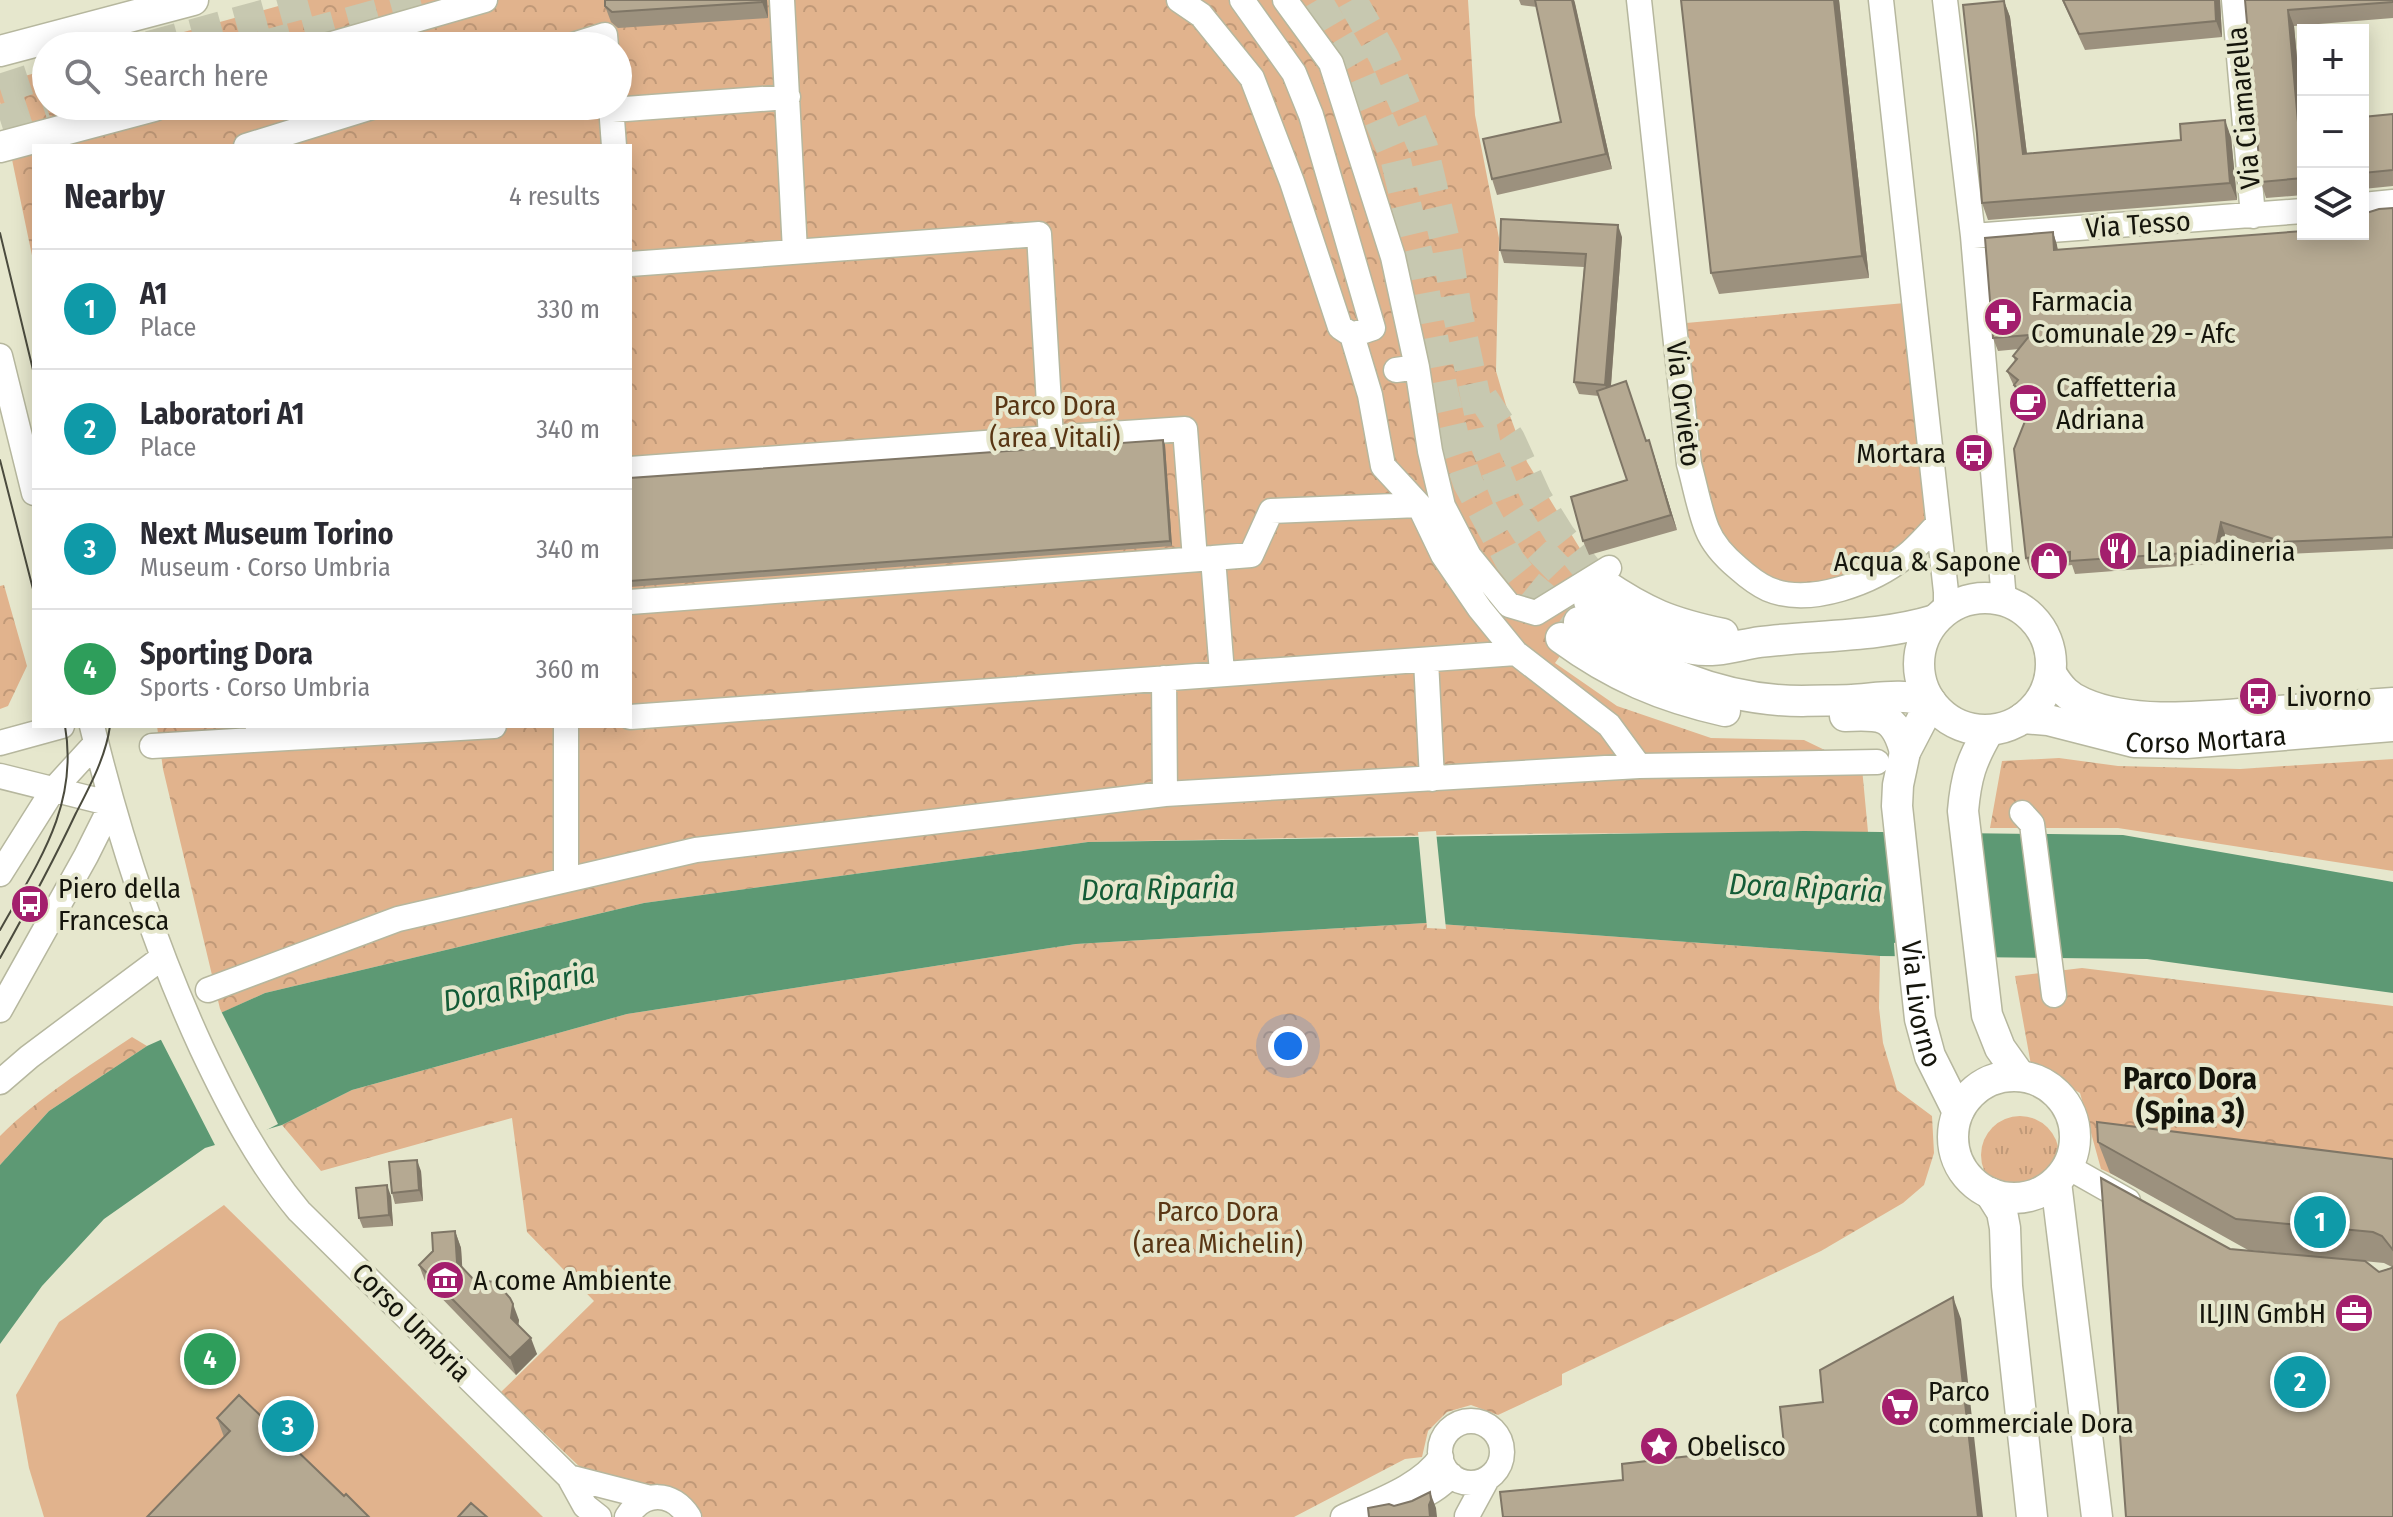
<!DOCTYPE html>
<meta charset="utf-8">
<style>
:root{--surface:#fff;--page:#f7f7f7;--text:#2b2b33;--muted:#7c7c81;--line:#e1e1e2;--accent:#0b8043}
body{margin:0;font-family:"Fira Sans Condensed",sans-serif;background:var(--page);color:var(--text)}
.controls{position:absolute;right:24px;top:24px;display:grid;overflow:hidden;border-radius:0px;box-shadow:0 4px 20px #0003}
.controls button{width:72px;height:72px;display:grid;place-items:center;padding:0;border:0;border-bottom:2px solid var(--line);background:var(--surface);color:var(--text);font:40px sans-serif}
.you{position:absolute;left:1288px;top:1046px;width:28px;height:28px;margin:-20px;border:6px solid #fff;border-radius:50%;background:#1a73e8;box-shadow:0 0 0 12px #1a73e833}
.badge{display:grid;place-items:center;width:52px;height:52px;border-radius:50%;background:var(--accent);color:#fff;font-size:26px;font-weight:700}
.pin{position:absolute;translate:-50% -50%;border:4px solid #fff;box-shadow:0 2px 8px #0006}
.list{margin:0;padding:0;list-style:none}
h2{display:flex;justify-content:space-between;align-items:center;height:104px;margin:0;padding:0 32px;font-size:34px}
h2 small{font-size:26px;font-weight:400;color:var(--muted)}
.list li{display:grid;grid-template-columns:52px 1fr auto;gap:24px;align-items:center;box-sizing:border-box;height:120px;padding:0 32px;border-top:2px solid var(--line)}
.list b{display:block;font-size:30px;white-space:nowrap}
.list p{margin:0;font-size:26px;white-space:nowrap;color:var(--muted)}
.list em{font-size:26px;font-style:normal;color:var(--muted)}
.icon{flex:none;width:44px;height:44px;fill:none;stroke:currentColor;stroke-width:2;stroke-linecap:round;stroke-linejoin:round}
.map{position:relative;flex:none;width:2393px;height:1517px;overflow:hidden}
.search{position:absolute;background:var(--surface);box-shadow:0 4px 20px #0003;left:32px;top:32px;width:600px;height:88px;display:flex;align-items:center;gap:20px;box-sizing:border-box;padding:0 28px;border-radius:44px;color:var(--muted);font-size:30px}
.panel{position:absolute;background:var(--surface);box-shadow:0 4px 20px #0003;left:32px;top:144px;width:600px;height:584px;border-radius:0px}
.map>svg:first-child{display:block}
.grass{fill:url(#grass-tufts)}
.park{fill:url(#park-crowns)}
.garden{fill:#e1b38d}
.water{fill:#5d9974}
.pier{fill:#e6e7cd}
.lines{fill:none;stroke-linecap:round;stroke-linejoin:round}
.major-tunnel{stroke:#c7c8b0;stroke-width:30;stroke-dasharray:30 15;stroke-linecap:butt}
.minor-casing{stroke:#b6b79e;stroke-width:27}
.major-casing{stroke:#b6b79e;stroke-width:33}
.minor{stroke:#fff;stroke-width:24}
.major{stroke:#fff;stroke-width:30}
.tram{stroke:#4b4b3e;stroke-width:2}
.wall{fill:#9c917e}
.shaded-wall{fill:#7f7666}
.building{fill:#b5a992;stroke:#7f7666;stroke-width:2}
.labels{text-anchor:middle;stroke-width:8;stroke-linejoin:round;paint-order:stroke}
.street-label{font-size:28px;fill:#15150c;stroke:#e6e7cd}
.poi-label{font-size:28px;fill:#15150c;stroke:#e6e7cd;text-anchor:start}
.park-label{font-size:28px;fill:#593614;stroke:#e6e7cd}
.water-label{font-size:30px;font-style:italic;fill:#135b36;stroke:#e6e7cd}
.neighbourhood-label{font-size:30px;font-weight:bold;fill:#15150c;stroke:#e6e7cd}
</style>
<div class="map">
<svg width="2393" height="1517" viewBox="0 0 2393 1517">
<defs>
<pattern id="grass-tufts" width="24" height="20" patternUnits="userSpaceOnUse" patternTransform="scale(2)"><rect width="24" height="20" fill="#e1b38d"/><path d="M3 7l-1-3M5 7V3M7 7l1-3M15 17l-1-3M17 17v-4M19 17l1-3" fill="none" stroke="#c09978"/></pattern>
<pattern id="park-crowns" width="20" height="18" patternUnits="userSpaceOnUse" patternTransform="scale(2)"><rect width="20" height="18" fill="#e1b38d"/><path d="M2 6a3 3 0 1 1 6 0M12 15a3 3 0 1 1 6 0" fill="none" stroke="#c09978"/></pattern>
</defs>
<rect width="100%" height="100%" fill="#e6e7cd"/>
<!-- grass -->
<path class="grass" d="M1981 1155a39 39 0 1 1 78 0a39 39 0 1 1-78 0Z"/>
<!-- park -->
<path class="park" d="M300,0H1468L1475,115L1499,238L1496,371L1506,405L1527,462L1606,591L1555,663L1617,706L1711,738L1804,740L1862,768L1868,832L1499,834L1088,842L644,903L265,993L221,1013L163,769L157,726H630V146H34V265L0,102V83L46,70V106H618V46H133Z
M1905,303L1931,522L1885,563L1835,584H1770L1736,555L1716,528L1696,467L1686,323Z
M4,585L27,666L8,706L0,709V586Z
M2059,758L2118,766L2240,769L2393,759V871L2118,828H1990L2002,761Z
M1426,923L1880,956L1879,1008L1883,1043L1897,1090L1932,1116L1934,1153L1924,1185L1903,1203L1821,1251L1562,1374V1385L1498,1415L1471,1405L1447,1412L1428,1431L1422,1457L1405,1459L1294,1517H703L678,1497L600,1486L501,1392L594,1301L527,1232L512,1118L321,1171L282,1125L352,1090L627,1014L1076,944Z
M2082,968L2393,1006V1191L2240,1233L2101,1169L2080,1093L2031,1065L2015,976Z
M132,1037L147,1046L49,1111L0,1165V1136C38,1098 86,1068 132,1037Z"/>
<!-- garden -->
<path class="garden" d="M224,1205L543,1517H44L29,1468L16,1395L59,1322Z"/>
<!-- water -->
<path class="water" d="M1804,831L2123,835L2393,882V993L2147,959L1880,956L1426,923L1076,944L627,1014L352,1090L282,1125L205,1148L104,1219L42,1286L0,1344V1165L49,1111L147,1046L265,993L644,903L1088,842Z"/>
<!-- pier -->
<path class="pier" d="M1885,829L1976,830L1991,951H1995L1996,961L1895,960L1894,943L1898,942Z
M1436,831L1446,929L1427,928L1418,832Z
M220,1009L278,1124L247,1140L217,1149L159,1036Z"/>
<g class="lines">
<!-- major-tunnel -->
<path class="major-tunnel" d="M1317,0L1358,70L1395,157L1418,255L1442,386L1458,454L1468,483L1510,561L1529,585L1551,603L1579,622
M1352,0L1384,57L1423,147L1447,249L1457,310L1486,446L1511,508L1535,545L1589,601
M149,46L317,0
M262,46L429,0
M0,89L46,74
M0,120L46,105
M1483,398L1510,439L1537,498L1560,535L1587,569L1602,583"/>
<!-- minor casing -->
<g class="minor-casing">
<path id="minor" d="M782,0L795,251
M1179,0L1201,15L1252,78L1292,182L1340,327L1352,335
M1285,0L1331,63L1393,257L1417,367
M1639,0L1689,464C1695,485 1699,509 1707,529C1713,544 1726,558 1738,568C1747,576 1757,584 1768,589C1810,607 1874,582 1907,555C1918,546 1928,534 1938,524
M1881,0L1946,592V610
M1945,0L1973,236L2004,600
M2234,0L2253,216
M325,46L485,0
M570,46L605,35L606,46
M611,106L614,146
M612,110L788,97
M246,146L375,106
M2363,205L2393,202
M1973,236L2303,211
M630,264L1039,234L1051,438L1185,429L1195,559
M0,356L34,493
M1396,370L1417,367L1430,451L1443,506L1469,556L1509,605L1536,613L1609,568
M630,469L1051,438
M1213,558L1251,555L1271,511L1419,505
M630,602L1213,558L1222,673
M1516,653L1609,725L1639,766
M1426,660L1432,779
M1164,678L1165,794
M630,717L1516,653L1480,609L1443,555L1419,505L1383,466L1370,395L1352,335L1373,328L1311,115L1294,73L1242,0
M92,726C119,837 154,945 202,1049C229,1106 258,1162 299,1211L569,1477L585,1506L599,1517
M566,726V879
M253,740L494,726
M0,743L62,726
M152,746L253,740L260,728
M0,776L112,804
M2022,813L2032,824L2054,995
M0,874L53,790L96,743
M208,990L398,919L696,850L1165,794L1639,766L1877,762
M0,1010L86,856L112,804
M0,1082L29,1057L163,957
M2068,1167L2128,1201
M1440 1452a31 31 0 1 1 62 0a31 31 0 1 1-62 0Z
M569,1477L651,1498
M1400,1507C1418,1498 1438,1491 1451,1475
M1467,1516L1487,1479
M627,1517C644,1490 672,1491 689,1517
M1343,1517C1375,1502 1421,1487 1441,1457"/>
</g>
<!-- major casing -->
<g class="major-casing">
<g id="major">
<path d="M371,46L403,37"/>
<path d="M0,51L193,0"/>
<path d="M0,147L154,106"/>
<path d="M1602,583C1646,613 1671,623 1723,634"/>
<circle cx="1985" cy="664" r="66"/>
<path d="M1589,601C1620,625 1654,643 1693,649C1716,653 1738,645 1760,642C1818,635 1879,637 1935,620"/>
<path id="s1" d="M1579,622C1648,667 1718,701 1802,701C1819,700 1835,701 1852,700C1880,698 1904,693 1931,702L1905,752L1898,785L1897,806L1920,1019L1930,1056L1958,1112"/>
<path d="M1561,638C1613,676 1662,697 1725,711"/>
<path d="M2052,675C2060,688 2068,697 2083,703C2135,726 2209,716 2265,712C2307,709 2350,706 2393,703"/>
<path d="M1845,716C1881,714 1895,714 1905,752"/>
<path id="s2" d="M2023,718L2048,720L2134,742L2186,743L2393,726"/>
<path d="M1988,732C1971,761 1966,777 1963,811L1987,1015L2000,1048L2020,1076"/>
<circle cx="2014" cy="1137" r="61"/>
<path d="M2056,1182L2097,1517"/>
<path d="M1990,1193L2002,1212L2005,1228L2007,1286L2032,1517"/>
</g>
</g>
<!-- minor -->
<use href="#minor" class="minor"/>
<!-- major -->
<use href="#major" class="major"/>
<!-- tram -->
<path class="tram" d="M0,233L34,374
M0,460L34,593
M0,930C37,864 79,806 65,726
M0,958C27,910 53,862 76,813C90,786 106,756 110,726"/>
</g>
<!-- wall -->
<path class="wall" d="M767,0L768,18L618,28L611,22L605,6Z
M1519,0H1574L1612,169L1497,195L1492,179L1561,122L1537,7L1521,5Z
M1839,0L1869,278L1719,294L1711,273Z
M2062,0H2220L2222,37L2085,50Z
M2245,0H2393V18L2294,26L2303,122V195L2266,198L2261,182Z
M2004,1L2010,17L2027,154L2231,137L2237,200L1988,220L1982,203Z
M2393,114V186L2363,189V117Z
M2393,208V549L2287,554L2225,534L2219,563L2075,574L2072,565L2030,570L2026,558L2031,408L2019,397L2007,371L2015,361L2013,356L2019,349L1998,351L1993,338L2053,232L2058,250L2363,234Z
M1622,237L1611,386L1654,455L1677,530L1589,555L1583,541L1627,480L1599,396L1579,394L1574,382L1584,267L1504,263L1500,250Z
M1163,440L1165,445L1172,546L630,587V478Z
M2098,1142L2393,1159V1517L2230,1249L2379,1272L2392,1267L2384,1263L2248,1250L2110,1173Z
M421,1171L423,1201L395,1204L392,1193Z
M391,1196L393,1226L363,1228L359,1218Z
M455,1231L461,1248L462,1268L519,1320L518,1325L537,1354L516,1375L425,1281L419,1265Z
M217,1418L344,1496L224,1437Z"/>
<!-- shaded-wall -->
<path class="shaded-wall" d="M762,0H767L768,18L762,2Z
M1572,0H1574L1575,3L1612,169L1606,154Z
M1834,0H1839L1869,278L1862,256Z
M2215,0H2220L2222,37L2216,21Z
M2004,1L2010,17L2029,171L2023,154Z
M2288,10L2294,26L2303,125L2298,122Z
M2225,120L2231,137L2237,200L2230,183Z
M1618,225L1622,237L1610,397L1605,385Z
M2053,232L2057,245L2059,262L2054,250Z
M1163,440L1165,445L1172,546L1170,541Z
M1649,440L1654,455L1677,530L1671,515Z
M2221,522L2225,534L2219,563L2215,551Z
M417,1160L421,1171L423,1201L419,1190Z
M387,1185L391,1196L393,1226L389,1215Z
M455,1231L461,1248L463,1278L457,1262Z
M1953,1297L1961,1319L1983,1517H1978Z
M513,1304L519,1320L517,1334L511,1318Z
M531,1338L537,1354L516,1375L510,1358Z
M1430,1492L1436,1508L1437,1517H1430L1429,1505Z"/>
<!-- building -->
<path class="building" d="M605,0H762V2L612,12L605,6Z
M1535,0H1572L1606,154L1492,179L1483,139L1561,122Z
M1681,0H1834L1862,256L1711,273Z
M2063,0H2215L2216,21L2079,34Z
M2245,0H2393V2L2288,10L2298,122H2303V178L2261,182Z
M2004,1L2023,154L2181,140L2180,124L2225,120L2230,183L1982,203L1977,134L1963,5Z
M2393,114V170L2363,173V117Z
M2393,208V537L2283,542L2221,522L2215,551L2070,561V552L2026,558L2014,449L2033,401L2014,385L2018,380L2007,371L2017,359L2013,356L2030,335L1993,338L1985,238L2053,232L2054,250L2303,231V234H2363V214L2379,209Z
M1501,219L1618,225L1605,385L1574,382L1586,254L1500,250Z
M1626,381L1646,441L1649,440L1671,515L1583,541L1571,497L1627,480L1597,391Z
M1163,440L1170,541L630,581V478Z
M2097,1122L2393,1159V1250L2382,1236L2373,1232L2236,1219L2098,1142Z
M417,1160L419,1190L392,1193L389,1162Z
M2101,1178L2230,1249L2365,1261L2379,1272L2392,1268L2393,1266V1517H2126Z
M387,1185L389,1215L359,1218L356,1188Z
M455,1231L457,1262L474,1280L496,1282L510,1298L513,1304L511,1318L531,1338L510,1358L419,1265L433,1251L432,1233Z
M1953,1297L1978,1517H1503L1500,1492L1623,1480L1622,1464L1784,1445L1780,1407L1823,1402L1820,1370Z
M239,1395L344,1496L346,1494L369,1517H147L230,1431L217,1418Z
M1430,1492L1431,1500L1429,1505L1430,1517H1369L1368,1508L1389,1504L1394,1506L1412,1501Z
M471,1503L487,1517H458Z"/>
<!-- icons -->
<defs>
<g id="pharmacy-disc" transform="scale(2)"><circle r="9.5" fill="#a31f6d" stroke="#e6e7cd"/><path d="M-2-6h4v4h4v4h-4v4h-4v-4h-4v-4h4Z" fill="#fff"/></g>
<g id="cafe-disc" transform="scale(2)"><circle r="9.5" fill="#a31f6d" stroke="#e6e7cd"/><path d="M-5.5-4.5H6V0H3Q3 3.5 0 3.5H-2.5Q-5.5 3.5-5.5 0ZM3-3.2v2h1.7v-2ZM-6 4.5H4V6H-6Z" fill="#fff"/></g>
<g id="bus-disc" transform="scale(2)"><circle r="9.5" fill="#a31f6d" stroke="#e6e7cd"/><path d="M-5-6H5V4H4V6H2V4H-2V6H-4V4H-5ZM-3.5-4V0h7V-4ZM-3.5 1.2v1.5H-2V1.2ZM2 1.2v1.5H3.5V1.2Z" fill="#fff"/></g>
<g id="restaurant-disc" transform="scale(2)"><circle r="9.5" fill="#a31f6d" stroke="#e6e7cd"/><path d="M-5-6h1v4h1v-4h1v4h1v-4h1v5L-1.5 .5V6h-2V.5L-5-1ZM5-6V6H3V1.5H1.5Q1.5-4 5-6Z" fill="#fff"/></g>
<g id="shop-disc" transform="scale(2)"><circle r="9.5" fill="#a31f6d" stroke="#e6e7cd"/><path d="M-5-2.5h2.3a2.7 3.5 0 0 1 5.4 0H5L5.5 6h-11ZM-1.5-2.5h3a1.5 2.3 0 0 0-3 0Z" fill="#fff"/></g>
<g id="museum-disc" transform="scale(2)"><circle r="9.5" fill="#a31f6d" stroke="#e6e7cd"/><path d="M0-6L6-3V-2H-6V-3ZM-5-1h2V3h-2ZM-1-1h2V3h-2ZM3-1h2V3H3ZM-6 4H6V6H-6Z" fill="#fff"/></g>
<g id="office-disc" transform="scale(2)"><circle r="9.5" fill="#a31f6d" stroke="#e6e7cd"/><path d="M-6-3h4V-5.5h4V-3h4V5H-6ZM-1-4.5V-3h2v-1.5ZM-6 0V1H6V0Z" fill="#fff"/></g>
<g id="supermarket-disc" transform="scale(2)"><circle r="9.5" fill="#a31f6d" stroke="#e6e7cd"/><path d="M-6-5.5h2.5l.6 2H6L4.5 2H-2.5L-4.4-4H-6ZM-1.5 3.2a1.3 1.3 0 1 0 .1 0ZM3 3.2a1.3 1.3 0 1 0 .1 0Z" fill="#fff"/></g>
<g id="sight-disc" transform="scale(2)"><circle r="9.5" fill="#a31f6d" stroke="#e6e7cd"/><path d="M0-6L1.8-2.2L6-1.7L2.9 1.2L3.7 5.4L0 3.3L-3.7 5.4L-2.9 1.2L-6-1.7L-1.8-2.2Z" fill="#fff"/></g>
</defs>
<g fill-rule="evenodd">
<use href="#pharmacy-disc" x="2003" y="317"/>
<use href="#cafe-disc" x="2028" y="403"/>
<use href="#bus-disc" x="1974" y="453"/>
<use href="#restaurant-disc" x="2118" y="551"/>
<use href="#shop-disc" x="2049" y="561"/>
<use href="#bus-disc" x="2258" y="696"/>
<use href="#bus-disc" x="30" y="904"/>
<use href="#museum-disc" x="445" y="1280"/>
<use href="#office-disc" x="2354" y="1313"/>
<use href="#supermarket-disc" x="1900" y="1407"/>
<use href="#sight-disc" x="1659" y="1446"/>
</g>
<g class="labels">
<!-- street labels -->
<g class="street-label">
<text transform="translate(2243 108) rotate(-95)" y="10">Via Ciamarella</text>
<text transform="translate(2138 224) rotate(-4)" y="10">Via Tesso</text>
<text transform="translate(1684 404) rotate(83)" y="10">Via Orvieto</text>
<text dy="10" stroke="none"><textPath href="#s2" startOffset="186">Corso Mortara</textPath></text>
<text dy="10" stroke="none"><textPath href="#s1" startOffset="680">Via Livorno</textPath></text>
<text transform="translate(412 1322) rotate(45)" y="10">Corso Umbria</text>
</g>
<!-- poi labels -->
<g class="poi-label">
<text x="2031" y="311">Farmacia<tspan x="2031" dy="32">Comunale 29 - Afc</tspan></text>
<text x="2056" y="397">Caffetteria<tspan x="2056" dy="32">Adriana</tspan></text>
<text x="1946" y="463" text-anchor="end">Mortara</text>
<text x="2146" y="561">La piadineria</text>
<text x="2021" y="571" text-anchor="end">Acqua &amp; Sapone</text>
<text x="2286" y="706">Livorno</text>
<text x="58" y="898">Piero della<tspan x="58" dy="32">Francesca</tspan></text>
<text x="473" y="1290">A come Ambiente</text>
<text x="2326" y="1323" text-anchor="end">ILJIN GmbH</text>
<text x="1928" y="1401">Parco<tspan x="1928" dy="32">commerciale Dora</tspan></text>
<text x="1687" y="1456">Obelisco</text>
</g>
<!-- park labels -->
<g class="park-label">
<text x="1055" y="415">Parco Dora<tspan x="1055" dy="32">(area Vitali)</tspan></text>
<text x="1218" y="1221">Parco Dora<tspan x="1218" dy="32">(area Michelin)</tspan></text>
</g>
<!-- water labels -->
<g class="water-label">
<text transform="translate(1806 888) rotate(3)" y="10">Dora Riparia</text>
<text transform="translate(1158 889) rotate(-1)" y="10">Dora Riparia</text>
<text transform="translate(519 987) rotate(-11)" y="10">Dora Riparia</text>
</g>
<!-- neighbourhood labels -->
<g class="neighbourhood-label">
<text x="2190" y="1089">Parco Dora<tspan x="2190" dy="34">(Spina 3)</tspan></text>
</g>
</g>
</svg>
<div class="controls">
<button>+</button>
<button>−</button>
<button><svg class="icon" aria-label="layers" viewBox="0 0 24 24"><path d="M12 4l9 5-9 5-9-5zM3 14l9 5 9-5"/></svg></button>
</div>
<div class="you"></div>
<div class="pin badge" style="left:2320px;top:1222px;background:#0f9aa8">1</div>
<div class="pin badge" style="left:2300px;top:1382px;background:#0f9aa8">2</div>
<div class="pin badge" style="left:288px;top:1426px;background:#0f9aa8">3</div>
<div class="pin badge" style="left:210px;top:1359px;background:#2e9e5b">4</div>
<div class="search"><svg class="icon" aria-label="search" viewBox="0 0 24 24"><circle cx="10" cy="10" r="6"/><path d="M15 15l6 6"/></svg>Search here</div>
<section class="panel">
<h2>Nearby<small>4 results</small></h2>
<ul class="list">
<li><span class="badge" style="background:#0f9aa8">1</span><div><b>A1</b><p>Place</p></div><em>330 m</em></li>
<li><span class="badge" style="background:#0f9aa8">2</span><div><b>Laboratori A1</b><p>Place</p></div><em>340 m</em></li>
<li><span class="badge" style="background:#0f9aa8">3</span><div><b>Next Museum Torino</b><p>Museum · Corso Umbria</p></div><em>340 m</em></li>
<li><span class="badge" style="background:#2e9e5b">4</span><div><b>Sporting Dora</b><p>Sports · Corso Umbria</p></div><em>360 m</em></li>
</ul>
</section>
</div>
